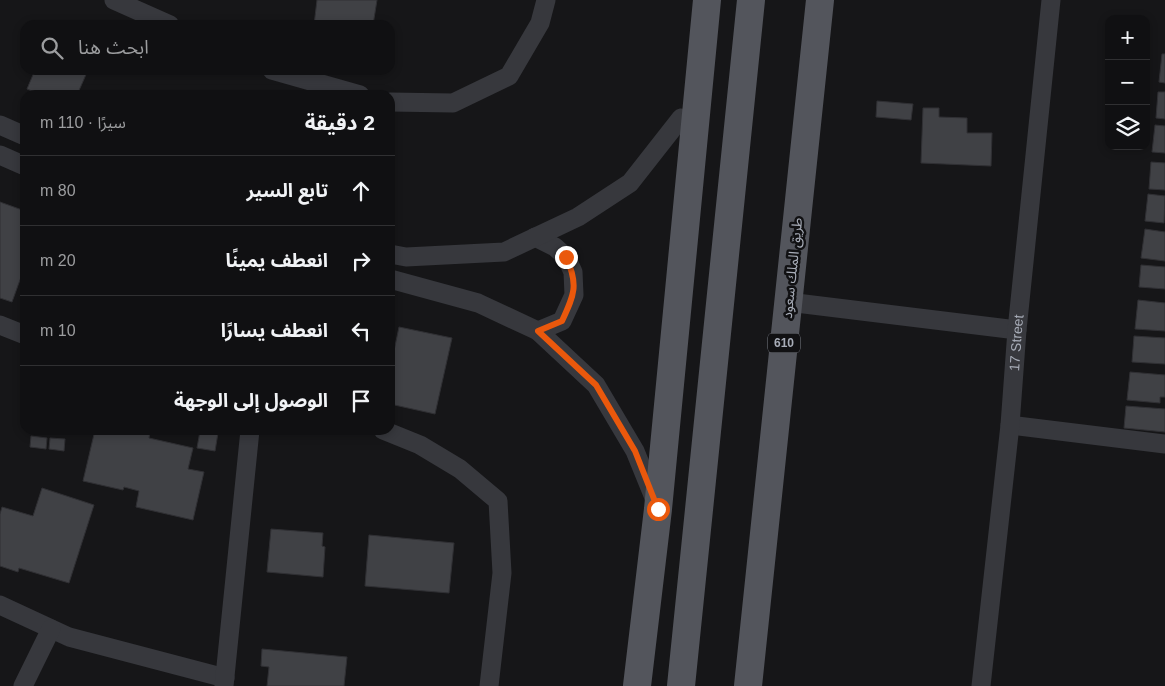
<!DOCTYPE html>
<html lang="ar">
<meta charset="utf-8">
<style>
:root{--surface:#101012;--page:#1e1e20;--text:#f1f3f6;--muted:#9c9d9f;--line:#303032}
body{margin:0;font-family:Arial,"Noto Sans Arabic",sans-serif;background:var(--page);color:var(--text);direction:rtl}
.controls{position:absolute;right:15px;top:15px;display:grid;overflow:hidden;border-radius:10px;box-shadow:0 2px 8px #0003}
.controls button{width:45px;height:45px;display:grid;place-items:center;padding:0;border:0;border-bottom:1px solid var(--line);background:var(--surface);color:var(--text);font:25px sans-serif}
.stop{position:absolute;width:15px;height:15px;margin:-11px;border:4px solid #ea580c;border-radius:50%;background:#fff}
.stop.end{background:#ea580c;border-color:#fff;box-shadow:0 1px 5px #0008}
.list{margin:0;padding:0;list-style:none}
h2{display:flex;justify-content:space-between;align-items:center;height:65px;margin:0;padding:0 20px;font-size:21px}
h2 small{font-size:16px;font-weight:400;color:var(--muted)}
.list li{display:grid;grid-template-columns:32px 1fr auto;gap:15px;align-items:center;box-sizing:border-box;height:70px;padding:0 20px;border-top:1px solid var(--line)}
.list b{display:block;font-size:19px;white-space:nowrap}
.list em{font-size:16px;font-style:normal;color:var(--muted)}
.icon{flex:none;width:28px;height:28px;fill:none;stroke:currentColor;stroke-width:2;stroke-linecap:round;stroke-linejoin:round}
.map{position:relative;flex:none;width:1165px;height:686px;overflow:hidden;direction:ltr}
.search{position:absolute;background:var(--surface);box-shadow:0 2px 8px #0003;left:20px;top:20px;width:375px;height:55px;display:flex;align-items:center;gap:12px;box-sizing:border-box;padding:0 18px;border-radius:15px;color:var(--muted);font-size:19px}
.panel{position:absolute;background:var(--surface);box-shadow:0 2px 8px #0003;left:20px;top:90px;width:375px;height:345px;border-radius:15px;direction:rtl}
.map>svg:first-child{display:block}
.building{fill:#404145;stroke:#303034}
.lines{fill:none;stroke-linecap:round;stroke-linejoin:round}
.street{stroke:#37383d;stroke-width:19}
.primary{stroke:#53555c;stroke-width:28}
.route{stroke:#ea580c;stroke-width:6}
.labels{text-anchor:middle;stroke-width:5;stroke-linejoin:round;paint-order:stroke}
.shield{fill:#111113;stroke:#7b7e86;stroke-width:1}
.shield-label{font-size:12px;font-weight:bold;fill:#a8adb8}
.street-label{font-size:14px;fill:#a8adb8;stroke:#111113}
</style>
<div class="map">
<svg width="1165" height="686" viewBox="0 0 1165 686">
<rect width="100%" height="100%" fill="#161618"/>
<!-- building -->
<path class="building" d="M317,0H377L373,25H314Z
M1162,54H1165V83L1159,82Z
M35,70H88L77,95H42L27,89Z
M1158,92H1165V119L1156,118Z
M877,101L913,104L911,120L876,117Z
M923,108H939V117L967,118V133H992L991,166L921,163Z
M1155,125L1165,126V153L1152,152Z
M1151,162L1165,163V190L1149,189Z
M1148,194L1165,196L1164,223L1145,221Z
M0,202L25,211V266L12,302L0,298Z
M1145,229L1165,232V261L1141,258Z
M1141,265L1165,267V289L1139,287Z
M1138,300L1165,303V331L1135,329Z
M399,327L452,338L435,414L390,404V370Z
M1134,336L1165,338V364L1132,362Z
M1130,372L1165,375V397H1160V403L1127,400Z
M1126,406L1165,409V432L1124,428Z
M95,430H140L150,432L149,438L193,448L188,469L204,472L193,520L136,507L139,491L124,487L123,490L83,481Z
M200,431L218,433L215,451L197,448Z
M31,436L47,438L46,449L30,447Z
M50,438L65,439L64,451L49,449Z
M42,488L94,505L69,583L19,568L18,572L0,566V514L2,507L33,516Z
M271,529L323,533L322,546L325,547L323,577L267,572Z
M369,535L454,543L449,593L365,586Z
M262,649L347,657L344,686H267L269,667L261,666Z"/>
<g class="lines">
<!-- street -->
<g class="street">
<path d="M114,0L170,25"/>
<path d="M272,70L360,95"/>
<path d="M390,102L453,103L509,76L540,23L546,0"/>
<path d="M0,125L25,136"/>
<path d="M0,155L25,166"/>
<path d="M535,237L555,247L566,257L573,272L574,295L562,321L538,331"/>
<path d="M390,254L406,257L504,252L578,217L630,183L681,118"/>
<path d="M390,279L478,303L538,331L596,385L635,451L657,505"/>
<path d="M788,302L1017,330"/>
<path d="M0,325L25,335"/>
<path d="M1010,425L1165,444"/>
<path d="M383,430L420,445L460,469L498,501L502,573L489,686"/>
<path d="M0,605L69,637L225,678"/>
<path d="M23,686L51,629"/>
<path d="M224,686L250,430"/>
<path id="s1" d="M981,686L1010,425L1017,330L1051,0"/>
</g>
<!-- primary -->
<path class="primary" d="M637,686L658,509L707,0
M681,686L751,0
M748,686L820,0"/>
</g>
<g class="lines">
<!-- route -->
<path class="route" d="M566,257C579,285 574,295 562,321L538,331L596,385L635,451L658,509"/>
</g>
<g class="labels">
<!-- shield labels -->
<rect class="shield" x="768" y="333.5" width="32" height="19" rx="4"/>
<g class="shield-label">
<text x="784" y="347">610</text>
</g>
<!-- street labels -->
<g class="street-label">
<text transform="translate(792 268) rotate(-84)" y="5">طريق الملك سعود</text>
<text dy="5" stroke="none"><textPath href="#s1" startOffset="345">17 Street</textPath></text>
</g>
</g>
</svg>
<div class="controls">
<button>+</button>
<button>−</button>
<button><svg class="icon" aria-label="layers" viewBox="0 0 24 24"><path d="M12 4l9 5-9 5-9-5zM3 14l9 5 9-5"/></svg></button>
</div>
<div class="stop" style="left:658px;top:509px"></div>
<div class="stop end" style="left:566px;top:257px"></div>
<div class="search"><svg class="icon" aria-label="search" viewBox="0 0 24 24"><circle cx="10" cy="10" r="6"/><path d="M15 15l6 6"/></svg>ابحث هنا</div>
<section class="panel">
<h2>2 دقيقة<small>سيرًا · 110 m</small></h2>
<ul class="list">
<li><svg class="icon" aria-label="ahead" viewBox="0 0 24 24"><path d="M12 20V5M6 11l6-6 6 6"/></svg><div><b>تابع السير</b></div><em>80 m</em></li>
<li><svg class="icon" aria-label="right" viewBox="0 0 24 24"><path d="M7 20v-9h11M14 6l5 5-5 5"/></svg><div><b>انعطف يمينًا</b></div><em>20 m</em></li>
<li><svg class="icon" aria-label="left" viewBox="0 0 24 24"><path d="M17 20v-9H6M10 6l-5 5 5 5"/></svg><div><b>انعطف يسارًا</b></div><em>10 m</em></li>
<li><svg class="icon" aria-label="arrive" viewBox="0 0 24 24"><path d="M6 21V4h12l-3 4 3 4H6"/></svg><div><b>الوصول إلى الوجهة</b></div></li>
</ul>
</section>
</div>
